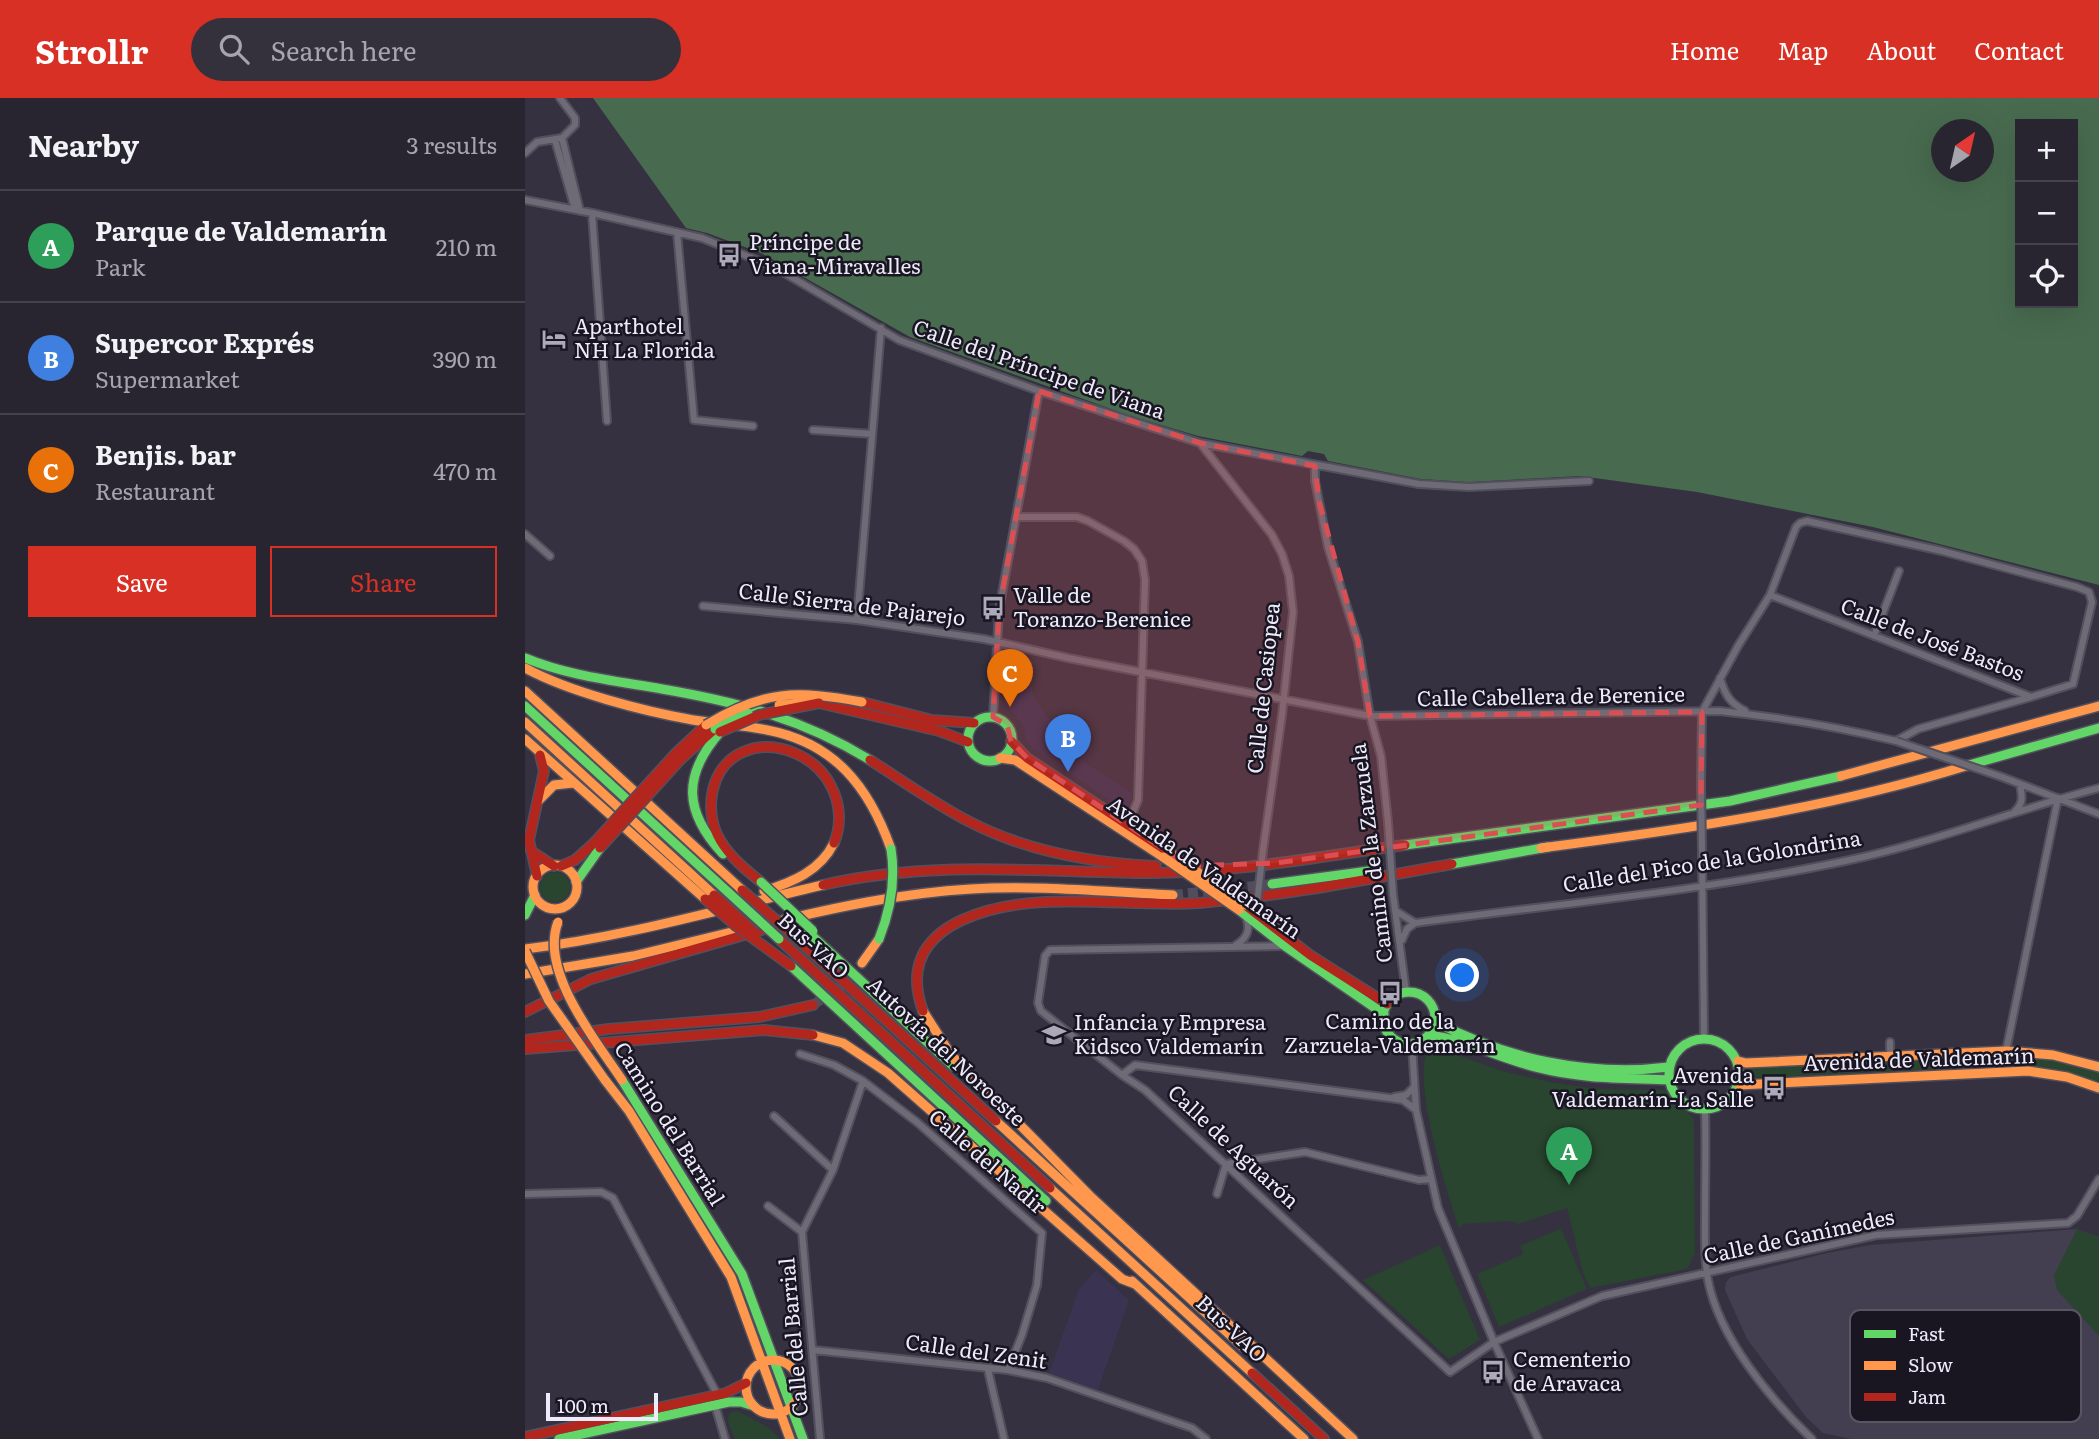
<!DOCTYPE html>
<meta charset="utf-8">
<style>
:root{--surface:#282530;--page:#34313c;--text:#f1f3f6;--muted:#a5a5ab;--line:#44424c;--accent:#d93025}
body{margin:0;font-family:Literata,serif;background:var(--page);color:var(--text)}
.controls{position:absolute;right:21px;top:21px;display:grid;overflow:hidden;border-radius:0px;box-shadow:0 7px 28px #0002}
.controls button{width:63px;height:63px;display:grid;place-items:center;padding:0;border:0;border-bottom:2px solid var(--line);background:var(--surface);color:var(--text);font:35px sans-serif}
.compass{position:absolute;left:1406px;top:21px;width:63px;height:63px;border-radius:50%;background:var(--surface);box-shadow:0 7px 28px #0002;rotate:34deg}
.scale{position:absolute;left:21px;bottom:18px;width:112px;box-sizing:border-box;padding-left:7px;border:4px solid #edeafc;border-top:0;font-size:19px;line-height:24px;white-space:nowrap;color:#edeafc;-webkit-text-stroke:5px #191622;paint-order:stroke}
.you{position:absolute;left:938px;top:878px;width:24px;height:24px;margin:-18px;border:5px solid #fff;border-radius:50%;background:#1a73e8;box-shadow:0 0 0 10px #1a73e833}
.badge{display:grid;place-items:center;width:46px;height:46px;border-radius:50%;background:var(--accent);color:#fff;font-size:23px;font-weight:700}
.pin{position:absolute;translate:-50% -58px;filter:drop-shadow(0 2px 4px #0008)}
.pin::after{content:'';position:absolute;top:37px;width:24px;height:21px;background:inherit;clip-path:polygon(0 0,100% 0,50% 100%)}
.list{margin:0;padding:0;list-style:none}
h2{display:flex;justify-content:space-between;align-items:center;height:91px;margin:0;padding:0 28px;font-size:30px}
h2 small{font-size:23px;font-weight:400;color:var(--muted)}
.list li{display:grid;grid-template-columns:46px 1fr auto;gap:21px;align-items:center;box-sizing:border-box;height:112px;padding:0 28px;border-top:2px solid var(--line)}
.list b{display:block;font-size:26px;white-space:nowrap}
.list p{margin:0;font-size:23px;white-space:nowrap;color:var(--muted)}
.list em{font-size:23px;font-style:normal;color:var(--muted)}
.actions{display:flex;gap:14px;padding:21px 28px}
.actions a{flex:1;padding:16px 0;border:2px solid var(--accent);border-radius:0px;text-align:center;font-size:24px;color:var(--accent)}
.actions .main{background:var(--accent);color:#fff}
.icon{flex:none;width:38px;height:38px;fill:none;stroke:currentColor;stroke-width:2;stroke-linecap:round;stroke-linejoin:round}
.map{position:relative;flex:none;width:1574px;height:1341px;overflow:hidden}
header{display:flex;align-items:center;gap:42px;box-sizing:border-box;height:98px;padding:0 35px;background:var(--accent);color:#fff}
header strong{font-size:33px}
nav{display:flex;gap:38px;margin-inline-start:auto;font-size:24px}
.search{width:490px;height:63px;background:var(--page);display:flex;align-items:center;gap:18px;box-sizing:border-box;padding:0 24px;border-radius:38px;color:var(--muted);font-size:26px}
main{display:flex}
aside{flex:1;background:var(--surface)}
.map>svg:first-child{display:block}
.built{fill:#3a3351}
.medical{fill:#433f50}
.green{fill:#29442f}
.forest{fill:#486b4f;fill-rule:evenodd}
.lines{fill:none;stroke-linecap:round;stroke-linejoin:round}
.highway-tunnel{stroke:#514d5c;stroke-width:10;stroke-dasharray:10 5;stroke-linecap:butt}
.street-casing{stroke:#53505e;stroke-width:10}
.fast-casing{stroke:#53505e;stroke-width:12}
.slow-casing{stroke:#53505e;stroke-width:12}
.jam-casing{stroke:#53505e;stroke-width:12}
.street{stroke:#6e6b77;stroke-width:6}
.fast{stroke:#63d668;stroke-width:9}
.slow{stroke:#ff974d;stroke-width:9}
.jam{stroke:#b3261e;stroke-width:9}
.street-bridge-casing{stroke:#53505e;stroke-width:10;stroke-linecap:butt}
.fast-bridge-casing{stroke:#53505e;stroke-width:12;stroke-linecap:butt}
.slow-bridge-casing{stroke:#53505e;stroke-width:12;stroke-linecap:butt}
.jam-bridge-casing{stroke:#53505e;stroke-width:12;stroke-linecap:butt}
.street-bridge{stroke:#6e6b77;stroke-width:6}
.fast-bridge{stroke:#63d668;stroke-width:9}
.slow-bridge{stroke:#ff974d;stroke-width:9}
.jam-bridge{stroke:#b3261e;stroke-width:9}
.marked{fill:#db4f52;fill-opacity:0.2;stroke:#db4f52;stroke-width:5;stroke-dasharray:14 9;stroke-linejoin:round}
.labels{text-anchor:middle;stroke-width:5;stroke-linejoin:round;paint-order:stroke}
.poi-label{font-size:21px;fill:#edeafc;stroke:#191622;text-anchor:start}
.street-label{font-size:21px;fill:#edeafc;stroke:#191622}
.key{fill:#191622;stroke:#595663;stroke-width:2}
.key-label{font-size:19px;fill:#edeafc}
</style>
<header>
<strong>Strollr</strong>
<div class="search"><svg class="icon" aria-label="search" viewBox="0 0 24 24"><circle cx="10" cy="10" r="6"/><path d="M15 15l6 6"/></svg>Search here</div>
<nav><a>Home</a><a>Map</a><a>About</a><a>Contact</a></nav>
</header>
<main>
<aside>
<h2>Nearby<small>3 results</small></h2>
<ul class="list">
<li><span class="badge" style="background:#2e9e5b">A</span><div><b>Parque de Valdemarín</b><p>Park</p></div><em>210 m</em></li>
<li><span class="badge" style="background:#3f7fe0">B</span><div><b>Supercor Exprés</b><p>Supermarket</p></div><em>390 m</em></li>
<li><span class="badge" style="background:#e8710a">C</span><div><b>Benjis. bar</b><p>Restaurant</p></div><em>470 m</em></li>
</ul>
<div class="actions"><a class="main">Save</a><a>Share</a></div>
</aside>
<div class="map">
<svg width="1574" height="1341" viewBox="0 0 1574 1341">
<rect width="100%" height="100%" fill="#353140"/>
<!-- built -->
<path class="built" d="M481,558L509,563L507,595L517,612L523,620L568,650L559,664L607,695L606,706L600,712L507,650L502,643L497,625L478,604Z
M571,1172L604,1202L573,1292L524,1275L554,1191Z"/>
<!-- medical -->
<path class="medical" d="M1552,1131L1574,1139V1341H1326L1298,1335L1281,1319L1222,1241L1200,1192L1201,1184L1206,1179L1302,1155L1345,1147Z"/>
<!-- green -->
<path class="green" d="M15 789a15 15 0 1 1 30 0a15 15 0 1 1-30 0Z
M908,948L977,973L1025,984L1071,991L1140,992L1169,1021L1170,1156L1162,1171L1065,1190L1058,1175L1042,1110L994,1126L986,1123L938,1126L934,1131C925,1102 879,964 908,948Z
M1469,958L1473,963L1469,968L1223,980L1222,969Z
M1497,958C1524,961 1549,964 1574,974V986L1532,973L1495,968L1493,961Z
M1036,1130L1062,1191L974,1229L952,1176L998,1156L995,1148Z
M1552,1131L1574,1139V1238L1532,1192L1529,1177Z
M915,1147L955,1242L924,1261L838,1182Z
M213,1313L244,1330L255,1341H210L202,1321L205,1315Z"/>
<!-- forest -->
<path class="forest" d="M68,0H1574V487L1348,429L1172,394L1055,378L944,384L896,381L803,363L799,356L783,353L777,358L673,338L603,317L385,239L236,155L182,135L161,130ZM1495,26H1548V205H1495ZM1416,32H1458V74H1416Z"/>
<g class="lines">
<!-- highway-tunnel -->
<path class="highway-tunnel" d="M648,797L747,786
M288,907L315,889L337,865"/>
<!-- street casing -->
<g class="street-casing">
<path id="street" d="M37,40L55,113
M30,42L50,111
M0,55L12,44L37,40L50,27V20L35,0
M0,102L67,115L177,140L249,169L374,242L514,293L675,345L894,386L944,389L1064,383
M67,115L82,323
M152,134L169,322L228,328
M288,332L347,336
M675,345L747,437L757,456L764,478L768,514L757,617L738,752
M790,368V383L803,449L833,544L845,618L856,658L863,724
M492,419H552L563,423L599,443L609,451L617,463L620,482L613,702L608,714L595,721
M0,436L25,458
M178,508L332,522L459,541L543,560L845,618L1194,613C1254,619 1313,629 1371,643L1393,631L1506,599
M332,522L356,230
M1349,538L1374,473
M1195,580C1200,597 1205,605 1220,613
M468,619L474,512L514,293
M1477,679L1574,716
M1176,686L1177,614L1213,548L1245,497L1271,429L1275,425L1282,423L1417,453L1552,489L1564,494L1567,504L1548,586L1506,599L1245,497
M1490,713C1499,705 1497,698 1495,686
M1177,753L1179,940
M868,796L881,894
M871,813L890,825L882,831L877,842
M890,825C1033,806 1178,793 1320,763C1407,745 1489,712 1574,690
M711,847C722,840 726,832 721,819
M760,848L525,852L520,858L513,905L516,913L597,977L620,992L925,1274L969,1244L1077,1198L1351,1137L1543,1125L1552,1118L1574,1081
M1365,944V958
M887,946L891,1012L913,1110L969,1244L1013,1341
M1481,953L1533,700
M275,956L309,967L338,983L393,1025L517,1135L512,1187L497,1237L483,1272
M597,977L610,967L865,1000L878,1002L891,1012
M869,999L881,997L889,989
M1180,1011C1181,1047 1180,1083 1180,1118C1180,1140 1179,1161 1183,1182C1194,1240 1246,1302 1287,1341
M249,1018L308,1072L338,983
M701,1066L780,1054L894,1082L905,1081
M0,1096L76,1094L88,1100L192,1296
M692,1096L701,1066
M243,1108L277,1134
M288,1252L483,1272L522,1280L667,1330L681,1341
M463,1272L479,1341
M190,1307L200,1341
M295,1341L277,1134L308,1072"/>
</g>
<!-- fast casing -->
<g class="fast-casing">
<path id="fast" d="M0,560C43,578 91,583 137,591C213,604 278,621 345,662
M0,608L204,795
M443 641a22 22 0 1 1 44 0a22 22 0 1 1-44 0Z
M195,634C157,678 159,714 198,756
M1444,667L1574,630
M880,747L1205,703L1316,678
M927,766L1023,749
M51,784L75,750
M747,786L844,773
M714,812L760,848L859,916
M0,817L10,797
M283,834L428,968
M266,868L521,1103
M858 920a26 26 0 1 1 52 0a26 26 0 1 1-52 0Z
M909,923C981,961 1063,979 1144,969
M904,937C941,942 977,961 1014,970C1056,981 1100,980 1144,982
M1144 976a35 35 0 1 1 70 0a35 35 0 1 1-70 0Z
M97,982L217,1176L278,1341
M34,1341L204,1304H216L229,1308"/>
</g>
<!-- slow casing -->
<g class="slow-casing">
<path id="slow" d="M0,570C44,594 118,613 168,622C193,626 218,627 242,632C310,645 344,689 366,751
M0,593L217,792
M0,624L189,797
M0,641L180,801
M475,660L490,662L638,759
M1316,678L1574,608
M14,702L29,687L48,685
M1016,750C1162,731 1303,711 1444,667
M8 789a22 22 0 1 1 44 0a22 22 0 1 1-44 0Z
M239,793C268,784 295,773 309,745
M246,825C312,809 378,795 446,791C513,787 581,794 648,797
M0,851C101,839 199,810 298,787
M337,865L354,841
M0,876L108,858L223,830
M398,913L426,957L565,1098L828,1341
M288,937L318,945L363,975L597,1181L610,1186
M1213,963L1221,965L1481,953L1528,957L1574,969
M80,982L104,1013L206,1179L265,1341
M1214,987L1503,973L1542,979L1574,990
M471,1023L718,1249
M525,1090L727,1275
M607,1183L779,1341
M221 1289a27 27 0 1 1 54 0a27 27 0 1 1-54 0Z"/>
</g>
<!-- jam casing -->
<g class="jam-casing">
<path id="jam" d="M337,604L407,622L449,625
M294,605L414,633L443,644
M486,643L502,660L648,757
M150,656L181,627
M156,661L190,631
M345,662C378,683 410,706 445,724C503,754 567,765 631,768
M6,753L29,768
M36,768L50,762L69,745
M12,778L4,742L19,673L15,657
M236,784C221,772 205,759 195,742C178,713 185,668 218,654C250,640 291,658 306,688C315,705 317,726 309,745
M298,787C406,762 516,774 626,775C711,775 796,758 880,747
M720,807L785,857L862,906
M269,838L471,1023
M254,841L525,1090
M398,913C383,872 396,841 437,822C506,790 599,810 674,805C759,798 843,781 927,766
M0,914L66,881L250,828
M0,942L84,931L234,919L288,907
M0,951L239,932L288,937
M727,1275L799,1341
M0,1339L201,1295L221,1285"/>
</g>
<!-- street -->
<use href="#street" class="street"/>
<!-- fast -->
<use href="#fast" class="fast"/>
<!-- slow -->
<use href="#slow" class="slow"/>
<!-- jam -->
<use href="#jam" class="jam"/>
<!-- street-bridge casing -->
<g class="street-bridge-casing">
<path id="street-bridge" d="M1371,643L1477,679
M1176,686L1177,753
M863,724L868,796
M732,805L738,752"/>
</g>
<!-- fast-bridge casing -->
<g class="fast-bridge-casing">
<path id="fast-bridge" d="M190,631L223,615
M236,784L288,833
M204,795L254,841
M354,841C366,811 371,783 366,751"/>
</g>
<!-- slow-bridge casing -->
<g class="slow-bridge-casing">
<path id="slow-bridge" d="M254,607L285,605
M181,627C239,592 271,592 337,604
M648,757L720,807
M638,759L714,812
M33,824C14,873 71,943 97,982
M0,853L24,903L80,982"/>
</g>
<!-- jam-bridge casing -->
<g class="jam-bridge-casing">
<path id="jam-bridge" d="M195,634L234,617L294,605
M69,745L150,656
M75,750L156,661
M217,792L269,838
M189,797L231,836
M180,801L211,828L266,868"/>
</g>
<!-- street-bridge -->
<use href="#street-bridge" class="street-bridge"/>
<!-- fast-bridge -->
<use href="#fast-bridge" class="fast-bridge"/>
<!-- slow-bridge -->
<use href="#slow-bridge" class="slow-bridge"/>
<!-- jam-bridge -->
<use href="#jam-bridge" class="jam-bridge"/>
</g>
<!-- marked area -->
<path class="marked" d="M514,293L675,345L790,368L794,403L833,544L845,618L1177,614L1176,707L751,765L664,768L502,660L486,643L482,627L468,619L474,512Z"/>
<!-- icons -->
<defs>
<g id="bus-bare" transform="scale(1.89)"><path d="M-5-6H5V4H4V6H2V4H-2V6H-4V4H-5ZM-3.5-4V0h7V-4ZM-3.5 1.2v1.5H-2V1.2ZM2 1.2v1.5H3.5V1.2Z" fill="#ada9ba" stroke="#191622" stroke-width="2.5" paint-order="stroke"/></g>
<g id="hotel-bare" transform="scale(1.89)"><path d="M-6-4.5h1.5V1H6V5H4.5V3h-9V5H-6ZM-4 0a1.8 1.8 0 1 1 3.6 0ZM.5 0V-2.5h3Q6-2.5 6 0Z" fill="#ada9ba" stroke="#191622" stroke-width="2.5" paint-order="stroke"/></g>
<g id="school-bare" transform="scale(1.89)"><path d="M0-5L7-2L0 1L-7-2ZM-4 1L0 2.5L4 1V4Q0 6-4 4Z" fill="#ada9ba" stroke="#191622" stroke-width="2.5" paint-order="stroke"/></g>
</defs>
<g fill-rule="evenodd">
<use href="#bus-bare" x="204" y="157"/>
<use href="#hotel-bare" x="29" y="241"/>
<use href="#bus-bare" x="468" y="510"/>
<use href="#bus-bare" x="865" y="895"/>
<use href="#school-bare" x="529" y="937"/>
<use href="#bus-bare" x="1249" y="990"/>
<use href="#bus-bare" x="968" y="1274"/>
</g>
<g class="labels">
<!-- poi labels -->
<g class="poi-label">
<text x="224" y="152">Príncipe de<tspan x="224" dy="24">Viana-Miravalles</tspan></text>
<text x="49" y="236">Aparthotel<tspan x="49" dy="24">NH La Florida</tspan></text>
<text x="488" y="505">Valle de<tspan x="488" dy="24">Toranzo-Berenice</tspan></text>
<text x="865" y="931" text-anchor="middle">Camino de la<tspan x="865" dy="24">Zarzuela-Valdemarín</tspan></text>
<text x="549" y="932">Infancia y Empresa<tspan x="549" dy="24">Kidsco Valdemarín</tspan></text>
<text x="1229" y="985" text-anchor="end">Avenida<tspan x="1229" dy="24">Valdemarín-La Salle</tspan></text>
<text x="988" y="1269">Cementerio<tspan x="988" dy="24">de Aravaca</tspan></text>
</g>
<!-- street labels -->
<g class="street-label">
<text transform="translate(514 272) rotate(19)" y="7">Calle del Príncipe de Viana</text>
<text transform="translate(327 507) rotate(7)" y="7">Calle Sierra de Pajarejo</text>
<text transform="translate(1407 542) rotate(21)" y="7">Calle de José Bastos</text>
<text transform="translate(739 590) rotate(-84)" y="7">Calle de Casiopea</text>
<text transform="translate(1026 599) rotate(-1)" y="7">Calle Cabellera de Berenice</text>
<text transform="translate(847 755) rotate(-97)" y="7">Camino de la Zarzuela</text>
<text transform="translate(1187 764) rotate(-9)" y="7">Calle del Pico de la Golondrina</text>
<text transform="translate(679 770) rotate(35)" y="7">Avenida de Valdemarín</text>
<text transform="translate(288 848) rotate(42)" y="7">Bus-VAO</text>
<text transform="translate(421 954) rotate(43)" y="7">Autovía del Noroeste</text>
<text transform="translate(1394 962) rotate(-2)" y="7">Avenida de Valdemarín</text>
<text transform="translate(144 1026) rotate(58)" y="7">Camino del Barrial</text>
<text transform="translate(708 1049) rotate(43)" y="7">Calle de Aguarón</text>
<text transform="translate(462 1064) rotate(41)" y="7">Calle del Nadir</text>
<text transform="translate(1274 1139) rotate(-12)" y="7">Calle de Ganímedes</text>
<text transform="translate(706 1231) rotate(43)" y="7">Bus-VAO</text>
<text transform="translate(269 1239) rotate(-95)" y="7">Calle del Barrial</text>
<text transform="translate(451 1254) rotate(8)" y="7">Calle del Zenit</text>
</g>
</g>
<!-- legend -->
<rect x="1325" y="1212" width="231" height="112" rx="10" class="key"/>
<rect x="1339" y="1232" width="32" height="8" fill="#63d668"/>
<rect x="1339" y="1263" width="32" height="9" fill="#ff974d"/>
<rect x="1339" y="1295" width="32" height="8" fill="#b3261e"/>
<g class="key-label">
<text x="1383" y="1243">Fast</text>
<text x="1383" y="1274">Slow</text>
<text x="1383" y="1306">Jam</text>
</g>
</svg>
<div class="controls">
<button>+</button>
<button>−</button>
<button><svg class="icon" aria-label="locate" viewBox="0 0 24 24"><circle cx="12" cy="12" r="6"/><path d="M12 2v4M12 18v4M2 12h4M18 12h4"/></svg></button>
</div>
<svg class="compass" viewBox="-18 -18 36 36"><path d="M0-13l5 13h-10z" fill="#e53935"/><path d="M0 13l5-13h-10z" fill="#a5a5ab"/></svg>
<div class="scale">100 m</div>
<div class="you"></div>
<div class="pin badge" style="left:1044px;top:1087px;background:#2e9e5b">A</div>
<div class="pin badge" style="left:543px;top:674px;background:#3f7fe0">B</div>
<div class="pin badge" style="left:485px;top:609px;background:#e8710a">C</div>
</div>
</main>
